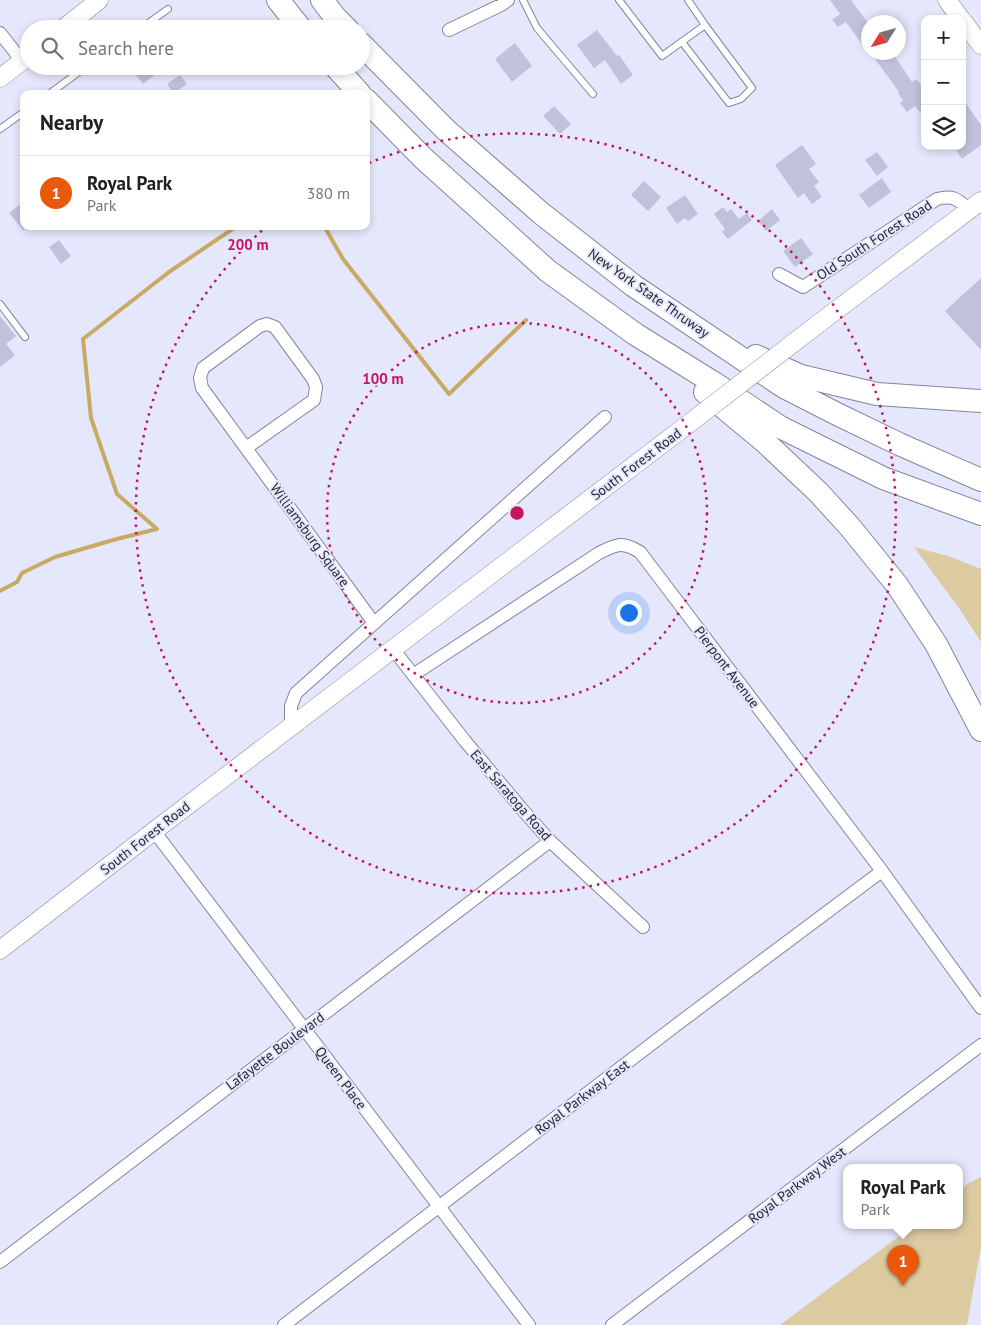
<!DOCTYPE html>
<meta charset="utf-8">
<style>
:root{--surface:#fff;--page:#f2f2f2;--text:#202124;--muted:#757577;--line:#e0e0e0;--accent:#ea580c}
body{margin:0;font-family:"PT Sans",sans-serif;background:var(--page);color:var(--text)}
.controls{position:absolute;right:15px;top:15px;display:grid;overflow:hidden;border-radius:10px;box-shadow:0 2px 8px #0003}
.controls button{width:45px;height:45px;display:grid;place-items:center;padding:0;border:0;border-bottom:1px solid var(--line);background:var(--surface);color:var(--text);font:25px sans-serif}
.compass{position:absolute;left:861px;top:15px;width:45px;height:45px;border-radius:50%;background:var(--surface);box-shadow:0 2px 8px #0003;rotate:233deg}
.you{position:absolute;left:628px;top:612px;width:18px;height:18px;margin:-12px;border:4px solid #fff;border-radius:50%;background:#1a73e8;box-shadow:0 0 0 8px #1a73e833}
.badge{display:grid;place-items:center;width:32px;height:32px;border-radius:50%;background:var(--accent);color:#fff;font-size:16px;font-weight:700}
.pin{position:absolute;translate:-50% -41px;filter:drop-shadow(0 1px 2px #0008)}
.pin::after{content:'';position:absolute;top:26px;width:18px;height:15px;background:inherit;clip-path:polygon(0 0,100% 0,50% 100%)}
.popup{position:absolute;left:843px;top:1164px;width:120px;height:65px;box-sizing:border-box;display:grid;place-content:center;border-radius:10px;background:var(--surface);filter:drop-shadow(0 1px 4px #0005);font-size:16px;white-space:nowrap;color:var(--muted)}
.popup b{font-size:19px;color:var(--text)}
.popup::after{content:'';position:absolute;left:50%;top:100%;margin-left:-10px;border:10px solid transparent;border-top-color:var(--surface)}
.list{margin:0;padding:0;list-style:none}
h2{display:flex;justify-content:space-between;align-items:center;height:65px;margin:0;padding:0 20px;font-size:21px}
h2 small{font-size:16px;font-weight:400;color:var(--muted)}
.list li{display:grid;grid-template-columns:32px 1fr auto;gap:15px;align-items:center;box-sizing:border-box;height:75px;padding:0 20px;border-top:1px solid var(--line)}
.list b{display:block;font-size:19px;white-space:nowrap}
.list p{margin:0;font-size:16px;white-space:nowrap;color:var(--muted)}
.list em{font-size:16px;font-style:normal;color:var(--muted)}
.icon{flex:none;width:28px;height:28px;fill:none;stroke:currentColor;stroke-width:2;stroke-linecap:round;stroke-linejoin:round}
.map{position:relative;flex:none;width:981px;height:1325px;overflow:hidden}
.search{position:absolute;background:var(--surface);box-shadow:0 2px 8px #0003;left:20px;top:20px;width:350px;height:55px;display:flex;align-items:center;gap:12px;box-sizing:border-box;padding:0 18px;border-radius:28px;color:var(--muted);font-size:19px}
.panel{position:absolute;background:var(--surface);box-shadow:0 2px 8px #0003;left:20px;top:90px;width:350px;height:140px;border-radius:10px}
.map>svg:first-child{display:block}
.green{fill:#dccaa1}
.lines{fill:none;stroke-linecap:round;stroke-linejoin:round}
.stream{stroke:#c8aa64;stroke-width:4}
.building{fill:#c0c2db}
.lane-casing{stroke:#83859c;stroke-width:8}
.street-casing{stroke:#83859c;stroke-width:14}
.secondary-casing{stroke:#83859c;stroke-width:19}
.highway-casing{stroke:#83859c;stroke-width:24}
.lane{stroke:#fff;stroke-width:6}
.street{stroke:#fff;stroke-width:12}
.secondary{stroke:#fff;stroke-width:18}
.highway{stroke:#fff;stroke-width:22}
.secondary-bridge-casing{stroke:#83859c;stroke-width:19;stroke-linecap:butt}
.secondary-bridge{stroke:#fff;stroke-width:18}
.ring{fill:none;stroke:#c2185b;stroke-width:2.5;stroke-dasharray:2.5 5}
.labels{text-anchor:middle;stroke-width:4;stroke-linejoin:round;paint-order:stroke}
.street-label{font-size:14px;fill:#282832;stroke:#e5e7fc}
.centre{fill:#c2185b;stroke:#e5e7fc;stroke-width:2.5}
.ring-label{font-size:15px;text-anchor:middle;font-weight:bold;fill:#c2185b;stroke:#e5e7fc;stroke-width:4;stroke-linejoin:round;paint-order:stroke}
</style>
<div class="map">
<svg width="981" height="1325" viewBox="0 0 981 1325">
<rect width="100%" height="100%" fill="#e5e7fc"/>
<!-- green -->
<path class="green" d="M914,547L948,556L981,569V642L961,611Z
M981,1177V1247L967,1325H780L914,1225H959V1191L969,1183Z"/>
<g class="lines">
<!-- stream -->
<path class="stream" d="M324,226L343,259L449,394L526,320
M0,591L17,582L22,573L55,557L113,540L157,529L117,494L91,418L83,339L169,272L237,226"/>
</g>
<!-- building -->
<path class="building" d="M830,0H851L868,23V52L846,22L838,27L832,20L840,14Z
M597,30L617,56L619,55L633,75L621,84L605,60L594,68L577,45Z
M515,43L532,66L512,82L495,59Z
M870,52H892L912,82L916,79L925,90V118L915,106L907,112L900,103L903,101L898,93L899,92Z
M129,66H151L156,74L143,84Z
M180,75L187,84L174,93L167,84Z
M962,98L981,125V145L962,159L953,146H962Z
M554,106L571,124L560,134L543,116Z
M802,145L816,164L809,169L819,182L814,186L822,197L812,204L804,193L798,198L775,165Z
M877,152L888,167L877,176L865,160Z
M882,178L891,192L869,208L859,195Z
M644,181L661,197L648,211L631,195Z
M685,195L698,214L688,221L685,218L677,224L666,208Z
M19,205L24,210V231L9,213Z
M723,207L727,212L731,209L739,219L747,213L752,220L728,239L722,232L725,229L714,214Z
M772,209L780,220L766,231L758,221Z
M801,238L813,254L795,267L783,251Z
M59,240L71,256L61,264L49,247Z
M981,278V350L945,311Z
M0,316L16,336L6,344L15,355L0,367Z"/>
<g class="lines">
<!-- lane casing -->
<g class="lane-casing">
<path id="lane" d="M523,0L537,28L593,94
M619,0L662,56L705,25L688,0
M140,29L168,9
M682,42L729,103L741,99L752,88L705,25
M49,94L87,66
M0,129L24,112
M0,304L25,337"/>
</g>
<!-- street casing -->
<g class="street-casing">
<path id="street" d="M449,30L501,5L508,0
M0,33L22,61
M779,274L803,287L937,199C954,195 957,199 970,210
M246,448L314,400L316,387L313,379L275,327L267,324L260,326L203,368L200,378L202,388L374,623
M393,649L465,741L521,808L550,841L643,927
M413,675L599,553C617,544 622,541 640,552L882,871L981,1008
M291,728V706L296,693L605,417
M154,831L529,1325
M0,1262L550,841
M284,1325L679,1023L882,871
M612,1325L981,1045"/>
</g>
<!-- secondary casing -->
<g class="secondary-casing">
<path id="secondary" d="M947,0L961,19
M962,20L981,45
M63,29L99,0
M0,78L29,56
M818,324L981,201
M0,950L154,831L691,422"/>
</g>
<!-- highway casing -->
<g class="highway-casing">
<path id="highway" d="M278,0L301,29
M322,0L335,17L347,29
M361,44L446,130L542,214L634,286L784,387L837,414L899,444L981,480
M335,66L360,94
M366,100L423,158L548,271L635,334L714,383L780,427L883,478L981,514
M756,356L801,376L877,394L981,401
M705,392L765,442L818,492L850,527L897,585L936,644L981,730"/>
</g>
<!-- lane -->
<use href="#lane" class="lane"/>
<!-- street -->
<use href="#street" class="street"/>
<!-- secondary -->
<use href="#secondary" class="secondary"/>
<!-- highway -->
<use href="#highway" class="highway"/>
<!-- secondary-bridge casing -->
<g class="secondary-bridge-casing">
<path id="secondary-bridge" d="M691,422L818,324"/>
</g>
<!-- secondary-bridge -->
<use href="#secondary-bridge" class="secondary-bridge"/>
</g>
<!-- distance rings -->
<g class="ring">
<circle cx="517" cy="513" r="190"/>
<path d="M369 163A380 380 0 1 1 265 228"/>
</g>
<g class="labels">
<!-- street labels -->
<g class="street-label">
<text transform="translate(874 240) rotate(-33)" y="5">Old South Forest Road</text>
<text transform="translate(649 293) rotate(35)" y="5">New York State Thruway</text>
<text transform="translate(636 464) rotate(-37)" y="5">South Forest Road</text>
<text transform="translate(310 535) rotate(54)" y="5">Williamsburg Square</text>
<text transform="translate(727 667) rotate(53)" y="5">Pierpont Avenue</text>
<text transform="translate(511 795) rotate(49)" y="5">East Saratoga Road</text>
<text transform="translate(145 838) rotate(-38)" y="5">South Forest Road</text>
<text transform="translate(275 1051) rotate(-37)" y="5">Lafayette Boulevard</text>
<text transform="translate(341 1078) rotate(53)" y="5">Queen Place</text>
<text transform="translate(582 1097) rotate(-37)" y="5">Royal Parkway East</text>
<text transform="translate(797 1185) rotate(-37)" y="5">Royal Parkway West</text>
</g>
</g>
<circle cx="517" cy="513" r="8" class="centre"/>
<g class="ring-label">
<text x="248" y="250">200 m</text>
<text x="383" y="384">100 m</text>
</g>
</svg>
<div class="controls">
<button>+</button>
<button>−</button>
<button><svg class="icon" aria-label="layers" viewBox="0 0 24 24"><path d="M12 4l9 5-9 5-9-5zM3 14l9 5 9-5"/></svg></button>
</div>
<svg class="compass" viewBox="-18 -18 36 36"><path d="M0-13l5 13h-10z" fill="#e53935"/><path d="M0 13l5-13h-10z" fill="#757577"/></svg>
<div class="you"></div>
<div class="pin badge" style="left:903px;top:1286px">1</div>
<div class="popup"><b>Royal Park</b>Park</div>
<div class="search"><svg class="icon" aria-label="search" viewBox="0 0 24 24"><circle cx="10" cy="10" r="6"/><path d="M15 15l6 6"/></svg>Search here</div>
<section class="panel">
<h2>Nearby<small></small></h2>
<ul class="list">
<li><span class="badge">1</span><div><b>Royal Park</b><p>Park</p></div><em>380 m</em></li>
</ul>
</section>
</div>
